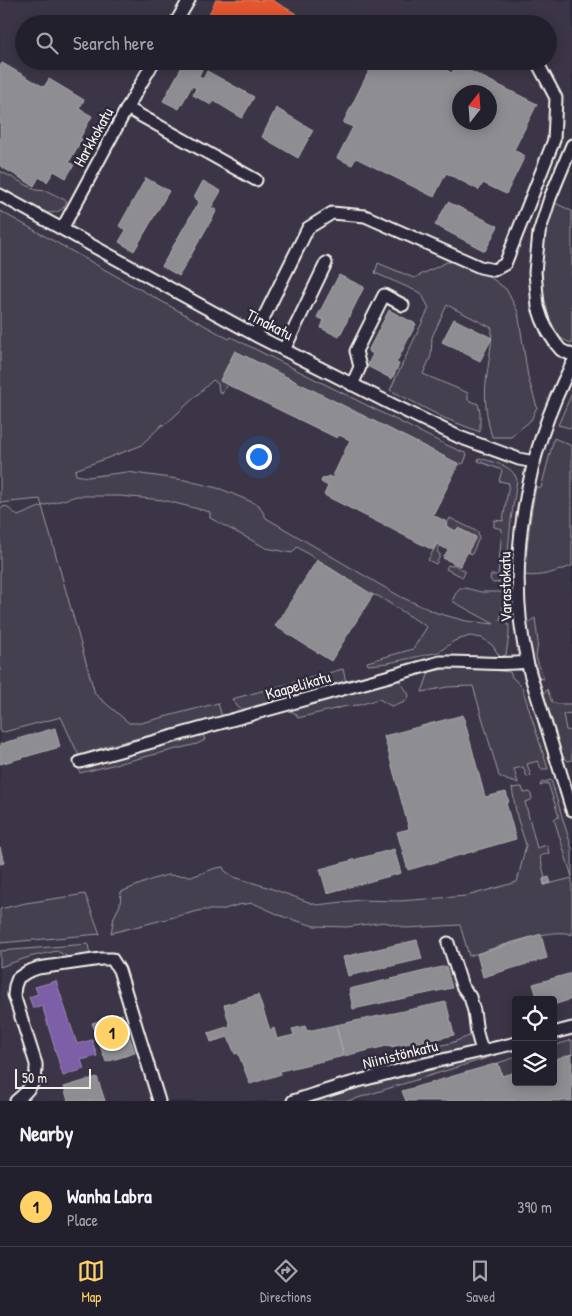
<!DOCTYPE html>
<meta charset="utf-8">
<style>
:root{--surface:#23202e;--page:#2b2836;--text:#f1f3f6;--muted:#a3a3aa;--line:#403e4a;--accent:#ffd166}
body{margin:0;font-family:"Patrick Hand",sans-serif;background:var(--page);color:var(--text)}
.controls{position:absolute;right:15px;bottom:15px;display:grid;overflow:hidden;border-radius:5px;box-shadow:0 2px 12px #0003}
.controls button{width:45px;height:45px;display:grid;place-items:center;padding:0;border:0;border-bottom:1px solid var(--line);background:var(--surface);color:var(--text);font:25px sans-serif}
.compass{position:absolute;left:452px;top:85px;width:45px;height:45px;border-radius:50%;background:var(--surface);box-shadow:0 2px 12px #0003;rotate:17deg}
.scale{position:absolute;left:15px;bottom:12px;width:76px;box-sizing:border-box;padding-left:5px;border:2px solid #f4f1e8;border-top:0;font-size:14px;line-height:18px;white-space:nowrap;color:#f4f1e8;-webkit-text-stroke:4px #2f2a3d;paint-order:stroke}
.you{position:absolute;left:258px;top:456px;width:18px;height:18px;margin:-12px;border:4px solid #fff;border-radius:50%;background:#1a73e8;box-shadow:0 0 0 8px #1a73e833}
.badge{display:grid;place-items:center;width:32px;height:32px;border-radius:50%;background:var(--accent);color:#111;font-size:16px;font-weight:700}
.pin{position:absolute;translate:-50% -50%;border:2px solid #fff;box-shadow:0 1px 5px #0006}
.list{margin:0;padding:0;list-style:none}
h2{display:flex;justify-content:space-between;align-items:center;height:65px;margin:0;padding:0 20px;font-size:21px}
h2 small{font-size:16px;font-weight:400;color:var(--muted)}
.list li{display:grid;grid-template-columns:32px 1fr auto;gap:15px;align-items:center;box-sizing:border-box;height:80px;padding:0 20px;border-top:1px solid var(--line)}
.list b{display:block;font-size:19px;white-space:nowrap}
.list p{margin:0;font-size:16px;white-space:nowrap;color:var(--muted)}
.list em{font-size:16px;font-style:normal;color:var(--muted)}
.icon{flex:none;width:28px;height:28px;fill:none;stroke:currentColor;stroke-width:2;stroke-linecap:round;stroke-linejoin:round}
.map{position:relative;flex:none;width:572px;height:1101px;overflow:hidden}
.search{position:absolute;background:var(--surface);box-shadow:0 2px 12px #0003;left:15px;right:15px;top:15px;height:55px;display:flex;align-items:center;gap:12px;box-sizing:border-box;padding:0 18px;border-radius:28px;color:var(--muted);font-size:19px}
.sheet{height:145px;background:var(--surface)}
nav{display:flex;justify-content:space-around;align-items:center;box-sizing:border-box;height:70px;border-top:1px solid var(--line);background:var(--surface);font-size:14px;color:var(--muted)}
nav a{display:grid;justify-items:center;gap:2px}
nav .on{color:var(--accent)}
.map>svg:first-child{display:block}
.built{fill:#3b3647;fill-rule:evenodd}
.green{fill:#454050;stroke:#9c989c}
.shops{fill:#e4572e;stroke:#e98566}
.offices{fill:#7b5ea7;stroke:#9f8aba}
.industry{fill:#8d8d92;stroke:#acabac;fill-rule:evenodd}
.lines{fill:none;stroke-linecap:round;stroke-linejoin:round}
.minor-casing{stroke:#f4f1e8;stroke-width:15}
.minor{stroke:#2f2a3d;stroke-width:11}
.labels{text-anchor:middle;stroke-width:5;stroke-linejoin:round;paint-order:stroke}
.street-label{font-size:16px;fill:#f4f1e8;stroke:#2f2a3d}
</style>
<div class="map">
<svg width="572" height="1101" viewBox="0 0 572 1101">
<rect width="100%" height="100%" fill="#2f2a3d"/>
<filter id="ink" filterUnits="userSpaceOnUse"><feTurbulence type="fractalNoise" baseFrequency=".02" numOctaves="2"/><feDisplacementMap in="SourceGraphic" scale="10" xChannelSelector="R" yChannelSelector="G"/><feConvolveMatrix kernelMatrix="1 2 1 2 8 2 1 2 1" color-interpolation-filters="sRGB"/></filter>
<g filter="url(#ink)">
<!-- built -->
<path class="built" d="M0,0H572V1101H0ZM24,24H548V61H24ZM460,92H490V122H460ZM516,1000H553V1082H516Z"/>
<!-- green -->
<path class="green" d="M0,171L36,190L47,191L67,201C64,211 56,213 47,213L0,188Z
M553,202L572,211V344L559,337L550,321L543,292L542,249Z
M0,211L229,339L231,337L442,443L467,454L464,463L461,464H459L235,351L220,380L227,384L222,394L219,392L218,384L213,380L164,426L163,424L140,446L75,470L76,475L87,477L127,472L185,480L221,489L259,505L266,518L401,597L437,613L466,621L494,624L452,601L457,591L460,588H465L481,592H506L500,620L509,625V635L506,655L500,657L492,645L482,638L470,636L454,641L439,652L388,663L368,665L367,662L413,649L427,627L378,596L373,595L297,547L292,553L266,548L210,518V512L163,500L120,496H77L42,506L95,694L129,723H141L218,703L222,717L107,746L79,756L61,717L0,733V508L6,506L18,516L42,506L40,499L0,503Z
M447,262H461L486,274L506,289L518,312L528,377L537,407L531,420L511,437H492C487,420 484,401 486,383C488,364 492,346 492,328L447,305L432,337L431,356L423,374L468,393V400L478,404L480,412V432L444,418L390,390L429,308L421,293L375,273L378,263L414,278Z
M572,393V428H570L558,425Z
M554,438L572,446V566C557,571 540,578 525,575C527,545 530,516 536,487L541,488Z
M479,458C493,462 513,465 517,480L511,520L508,551L507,580L504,582L493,583L490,579L491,575H498L502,529L494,527V520L503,521L509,483L499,481L502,470L478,461Z
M450,518L478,532L479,538L472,554L467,552L475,537L458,528L456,531L446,526Z
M437,544L440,546L437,552L440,554V556L436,564L428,560Z
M453,564L465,571L463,577L446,569L448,565L452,566Z
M535,618L538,642L536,657L544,679L539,678C536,669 524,627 528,622C529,622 535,618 535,618Z
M454,667H462L510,672L512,677L522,687L548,769H541L538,761L527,764L531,776L527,777L523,767L514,769L518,783L509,781L499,776L473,686L447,687L422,692L429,672Z
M343,669L346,682L243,711L237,706L232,699Z
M394,680L400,681L409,695C407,704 399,704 391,706L379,699L359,705L347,706L298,718L296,714L289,710L329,700L386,681Z
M547,689L552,702L557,704H572V713L563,714L566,730L571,731L572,734V760L568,761L563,757L544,694Z
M203,734L205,740L197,744L80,773L78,767L111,760Z
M551,780L572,849V877L554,819L559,817L548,783L540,786L541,783Z
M519,787H522L524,793L530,792L532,798L531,800L525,802L537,848L547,845L549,853L540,856L545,878L543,879L544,885L572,878V935C555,925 490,950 469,956L460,925L407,928L384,922L347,927L314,926L284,917L253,903L238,905L221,910H202L111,933L114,917L120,905L121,892L153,879L167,875L194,876L216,868L223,867L225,871L234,877L267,887L317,905L360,900L399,901L467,896L517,882L526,845L517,817L512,788Z
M85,894L100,934L0,943V909L26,903Z
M88,944L90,955L70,958L57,951L29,957L0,967V951Z
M472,1035L475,1046L378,1069L376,1060L451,1043Z
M572,1040V1054L553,1060V1046Z
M516,1049L348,1101H314L358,1088Z
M516,1057V1072L502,1076L498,1063Z"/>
<!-- shops -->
<path class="shops" d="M216,0H272L314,24H221L208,16Z
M289,61H304L300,67Z"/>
<!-- offices -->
<path class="offices" d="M56,981L77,1044L92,1040L97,1056L81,1060L84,1069L63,1076L42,1005L33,1008L29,997L38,994L35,987Z"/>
<!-- industry -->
<path class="industry" d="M185,61H190L202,69L199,76L203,79L207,71L254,97L242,118L214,101L211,105L193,95L196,88L192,86L179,109L163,101Z
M374,61H429L452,73L456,64L537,104L514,150L525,156L506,194L483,183L479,190L446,173L434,197L356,158L352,165L337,158L353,127L343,123ZM460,92H490V122H460Z
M2,63L44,87L49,79L84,100L79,109L92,116L80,138L82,139L69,162L74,165L66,178L54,171L47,182L39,177L34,186L0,166V66Z
M276,108L313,130L298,158L262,137Z
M146,178L169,191L134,251L119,242L126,230L119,226Z
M203,181L221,191L211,208L217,210L179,276L162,266L199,201L194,198Z
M448,202L498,226L485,251L435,225Z
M339,275L364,287L339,337L321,328L324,320L317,317Z
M389,310L416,324L396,363L399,364L392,379L367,366L373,354L368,351Z
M454,319L492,338L480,361L442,342Z
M235,351L459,464L433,515L447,522L446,526L456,531L458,528L476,537L460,566L443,558L448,550L437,544L433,550L324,495L328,486L321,482L322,479L329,476L332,478L350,440L339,435L337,438L220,381Z
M317,560L373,595L331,661L275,626Z
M463,715L485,797L506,792L509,802L506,803L516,839L408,870L397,832L409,829L384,736Z
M55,728L60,747L0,764V744Z
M0,847L4,863L0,864Z
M394,849L401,873L327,893L320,869Z
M549,877L551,883L544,885L543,879Z
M541,934L547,958L483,977L477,954Z
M417,940L422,959L348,976L343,957Z
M446,966L452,988L353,1009L349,989Z
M572,973V999L553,1005V1000H538L533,984Z
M258,995L270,1030L274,1028L277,1039L294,1035L292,1029L305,1026L307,1031L336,1025L344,1056L280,1071L281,1074L250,1084L238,1053L235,1054L228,1037L211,1042L208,1033L230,1026L224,1005Z
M446,1002L454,1035L416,1044L415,1042L391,1047V1045L344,1056L336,1025Z
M122,1014L135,1053L106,1062L92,1023Z
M572,1054V1101H406L402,1091L498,1063L502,1076L516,1072V1082H553V1060Z
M97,1077L105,1101H68L64,1087Z"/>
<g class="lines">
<!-- minor casing -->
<g class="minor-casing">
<path id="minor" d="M175,24L189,0
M127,108L256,180
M572,145L550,198L539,233L535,272L538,307L542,319L548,332L556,344L561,350L572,355
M0,195L255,335L391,404L459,437L519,459L534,462
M62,229L127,108L154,61
M255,335L308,228L332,213L365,216L480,267L494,270L505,264L554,140L556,98L537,62L535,61
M284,350L326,263
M572,364C526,453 505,563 527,661C531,679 537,695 542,712C552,745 562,777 572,810
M352,385L360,367L356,351L384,295L403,305
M80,762L440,662C469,661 499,666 527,662
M448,943L462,986L470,997L474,1011L477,1033L482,1051
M553,1033L572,1028
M16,1101C29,1090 37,1082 36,1064L14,995L15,986L18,978L27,972L38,968L101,959H112L119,970L159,1101
M293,1101L347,1084L416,1066L516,1043"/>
</g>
<!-- minor -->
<use href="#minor" class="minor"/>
</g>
</g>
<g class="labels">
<!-- street labels -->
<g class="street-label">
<text transform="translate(93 137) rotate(-61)" y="6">Harkkokatu</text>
<text transform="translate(270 324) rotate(27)" y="6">Tinakatu</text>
<text transform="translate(505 587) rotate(-91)" y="6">Varastokatu</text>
<text transform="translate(298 685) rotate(-16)" y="6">Kaapelikatu</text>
<text transform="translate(400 1054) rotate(-14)" y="6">Niinistönkatu</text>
</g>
</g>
</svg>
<div class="controls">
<button><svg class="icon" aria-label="locate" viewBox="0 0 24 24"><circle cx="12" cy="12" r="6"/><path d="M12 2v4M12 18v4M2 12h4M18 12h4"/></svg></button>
<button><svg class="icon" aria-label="layers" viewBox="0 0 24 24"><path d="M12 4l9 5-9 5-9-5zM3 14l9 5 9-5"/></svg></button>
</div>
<svg class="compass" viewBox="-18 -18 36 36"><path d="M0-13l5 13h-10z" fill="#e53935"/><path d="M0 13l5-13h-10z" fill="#a3a3aa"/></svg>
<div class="scale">50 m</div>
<div class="you"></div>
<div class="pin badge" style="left:112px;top:1033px">1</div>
<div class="search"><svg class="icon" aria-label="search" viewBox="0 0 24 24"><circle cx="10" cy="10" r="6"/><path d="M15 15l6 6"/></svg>Search here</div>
</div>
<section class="sheet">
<h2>Nearby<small></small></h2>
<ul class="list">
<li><span class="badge">1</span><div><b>Wanha Labra</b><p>Place</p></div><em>390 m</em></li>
</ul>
</section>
<nav>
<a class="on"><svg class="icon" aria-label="map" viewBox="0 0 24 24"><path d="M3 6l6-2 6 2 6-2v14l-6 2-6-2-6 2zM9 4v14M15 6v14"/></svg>Map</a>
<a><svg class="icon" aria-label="directions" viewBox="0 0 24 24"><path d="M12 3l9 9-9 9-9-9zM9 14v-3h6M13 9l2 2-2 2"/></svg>Directions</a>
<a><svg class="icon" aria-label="saved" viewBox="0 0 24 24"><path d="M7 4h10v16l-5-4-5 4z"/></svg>Saved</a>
</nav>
